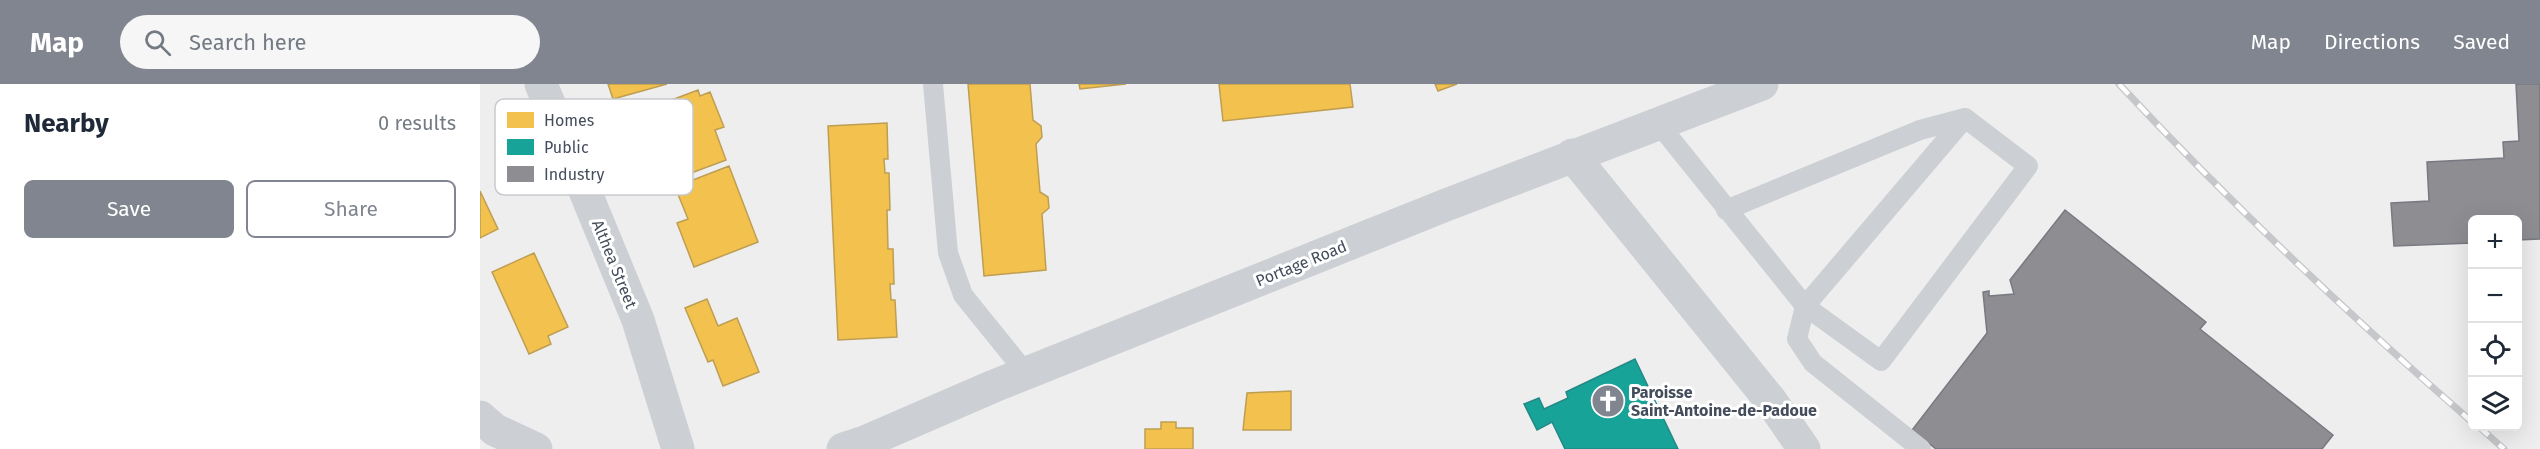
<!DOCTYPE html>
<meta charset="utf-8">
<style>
:root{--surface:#fff;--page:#f6f6f7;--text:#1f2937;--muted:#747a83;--line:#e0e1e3;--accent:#80858f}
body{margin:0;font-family:"Fira Sans",sans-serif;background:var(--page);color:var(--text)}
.controls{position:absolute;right:18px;bottom:18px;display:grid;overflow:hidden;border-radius:9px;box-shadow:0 6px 24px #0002}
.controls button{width:54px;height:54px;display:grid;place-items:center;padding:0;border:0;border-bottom:2px solid var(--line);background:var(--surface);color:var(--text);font:30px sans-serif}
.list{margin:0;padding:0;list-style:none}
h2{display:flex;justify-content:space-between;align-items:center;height:78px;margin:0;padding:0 24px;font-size:26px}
h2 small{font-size:20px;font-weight:400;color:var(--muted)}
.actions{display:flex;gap:12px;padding:18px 24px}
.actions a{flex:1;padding:14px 0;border:2px solid var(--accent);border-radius:9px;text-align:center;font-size:21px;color:var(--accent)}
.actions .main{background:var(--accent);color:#fff}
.icon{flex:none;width:33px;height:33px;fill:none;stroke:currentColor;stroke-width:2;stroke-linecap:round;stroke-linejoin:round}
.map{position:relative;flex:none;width:2060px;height:365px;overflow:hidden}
header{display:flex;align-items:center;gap:36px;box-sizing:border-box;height:84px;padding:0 30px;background:var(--accent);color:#fff}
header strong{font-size:28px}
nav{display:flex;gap:33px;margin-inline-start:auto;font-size:21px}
.search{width:420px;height:54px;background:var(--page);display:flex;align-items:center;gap:15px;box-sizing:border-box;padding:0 21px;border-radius:33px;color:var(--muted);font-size:22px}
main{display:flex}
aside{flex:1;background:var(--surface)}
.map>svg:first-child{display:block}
.homes{fill:#f2c14e;stroke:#be9e52;stroke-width:1.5}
.public{fill:#17a398;stroke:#248986;stroke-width:1.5}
.industry{fill:#8d8d92;stroke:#777a82;stroke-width:1.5}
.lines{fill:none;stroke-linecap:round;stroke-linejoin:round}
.lane{stroke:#cccfd3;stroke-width:20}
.street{stroke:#cccfd3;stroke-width:33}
.secondary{stroke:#cccfd4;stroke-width:33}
.rail-casing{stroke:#c5c7ca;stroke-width:7}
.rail{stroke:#fff;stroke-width:4.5;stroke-dasharray:14;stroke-linecap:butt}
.labels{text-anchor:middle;stroke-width:6;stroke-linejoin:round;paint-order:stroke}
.street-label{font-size:16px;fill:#444d5c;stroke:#fff}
.poi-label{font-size:16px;font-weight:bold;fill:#444d5c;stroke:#fff;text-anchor:start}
.key{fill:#fff;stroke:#c7cace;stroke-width:1.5}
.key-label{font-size:16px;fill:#444d5c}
</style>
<header>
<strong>Map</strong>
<div class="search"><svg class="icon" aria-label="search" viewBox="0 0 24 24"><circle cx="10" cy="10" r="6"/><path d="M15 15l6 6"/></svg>Search here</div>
<nav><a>Map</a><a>Directions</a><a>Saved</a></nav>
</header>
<main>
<aside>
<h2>Nearby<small>0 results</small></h2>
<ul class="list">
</ul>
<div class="actions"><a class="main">Save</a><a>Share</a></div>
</aside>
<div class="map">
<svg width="2060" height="365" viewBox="0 0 2060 365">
<rect width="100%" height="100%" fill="#efeeee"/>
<!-- homes -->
<path class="homes" d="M128,0H187L133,15Z
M488,0H550L553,36L561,42L562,53L556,60L560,108L568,113L569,124L562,130L566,186L504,192Z
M599,0H646L600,5Z
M739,0H870L873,23L743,37Z
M955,0H977L958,7Z
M218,6L220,12L230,8L244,43L235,46L246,76L187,98L174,64L187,60L173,23Z
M407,39L408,75H404L405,89H409L410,126H407L408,165H413L414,200H410L411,216H415L417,253L358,256L348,42Z
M249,82L278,158L214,183L197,139L208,135L195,103Z
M0,107L18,145L0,154Z
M54,169L88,243L68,252L71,260L49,270L12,188Z
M227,215L238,242L257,234L279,288L243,302L233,276L228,278L205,224Z
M811,307V346H763L767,309Z
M681,338H696V344H713V365H665V345H681Z"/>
<!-- public -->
<path class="public" d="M1155,275L1198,365H1085L1072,338L1057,346L1044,320L1059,314L1064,325L1088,314L1086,308Z"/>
<!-- industry -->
<path class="industry" d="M2036,0H2060V155L2038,156V135H1992V159L1914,162L1911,119L1949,117L1947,78L2024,74L2023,58L2039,57Z
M1585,126L1726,238L1720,245L1853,351L1842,365H1456L1432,346L1507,249L1503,208L1509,207V212L1534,210L1530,196Z"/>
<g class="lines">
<!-- lane -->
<path class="lane" d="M453,0L468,169L483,211L546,289
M1178,39L1325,222L1317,255L1333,279L1441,365
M1246,126L1440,46L1485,34L1548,82L1401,277L1325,222L1485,34"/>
<!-- street -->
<path class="street" d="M61,0L158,236L198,365
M1092,71L1291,317L1324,365"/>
<!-- secondary -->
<path class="secondary" d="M0,333L15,346L56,365
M363,365L385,358L514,302L966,121L1282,0"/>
<!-- rail casing -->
<g class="rail-casing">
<path id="rail" d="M1639,0C1750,119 1869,231 1992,338
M1998,342L2024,365"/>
</g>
<!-- rail -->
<use href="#rail" class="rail"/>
</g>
<!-- icons -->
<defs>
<g id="church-disc" transform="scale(1.725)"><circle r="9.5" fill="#80858f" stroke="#fff"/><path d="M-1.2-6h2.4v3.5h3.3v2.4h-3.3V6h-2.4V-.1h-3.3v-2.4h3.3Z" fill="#fff"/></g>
</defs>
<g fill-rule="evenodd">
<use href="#church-disc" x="1128" y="317"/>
</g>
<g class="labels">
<!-- street labels -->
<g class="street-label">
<text transform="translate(821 179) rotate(-22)" y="6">Portage Road</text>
<text transform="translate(135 180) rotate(68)" y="6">Althea Street</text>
</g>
<!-- poi labels -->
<g class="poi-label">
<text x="1151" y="314">Paroisse<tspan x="1151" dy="18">Saint-Antoine-de-Padoue</tspan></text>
</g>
</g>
<!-- legend -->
<rect x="15" y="15" width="198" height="96" rx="9" class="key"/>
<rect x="27" y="28" width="27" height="16" fill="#f2c14e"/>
<rect x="27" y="55" width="27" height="16" fill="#17a398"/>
<rect x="27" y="82" width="27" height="16" fill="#8d8d92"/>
<g class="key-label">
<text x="64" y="42">Homes</text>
<text x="64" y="69">Public</text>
<text x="64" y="96">Industry</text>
</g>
</svg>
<div class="controls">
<button>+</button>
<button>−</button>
<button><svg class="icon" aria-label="locate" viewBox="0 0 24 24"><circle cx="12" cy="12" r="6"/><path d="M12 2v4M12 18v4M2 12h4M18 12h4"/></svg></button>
<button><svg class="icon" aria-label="layers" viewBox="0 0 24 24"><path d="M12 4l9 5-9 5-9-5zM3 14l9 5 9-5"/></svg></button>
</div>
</div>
</main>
